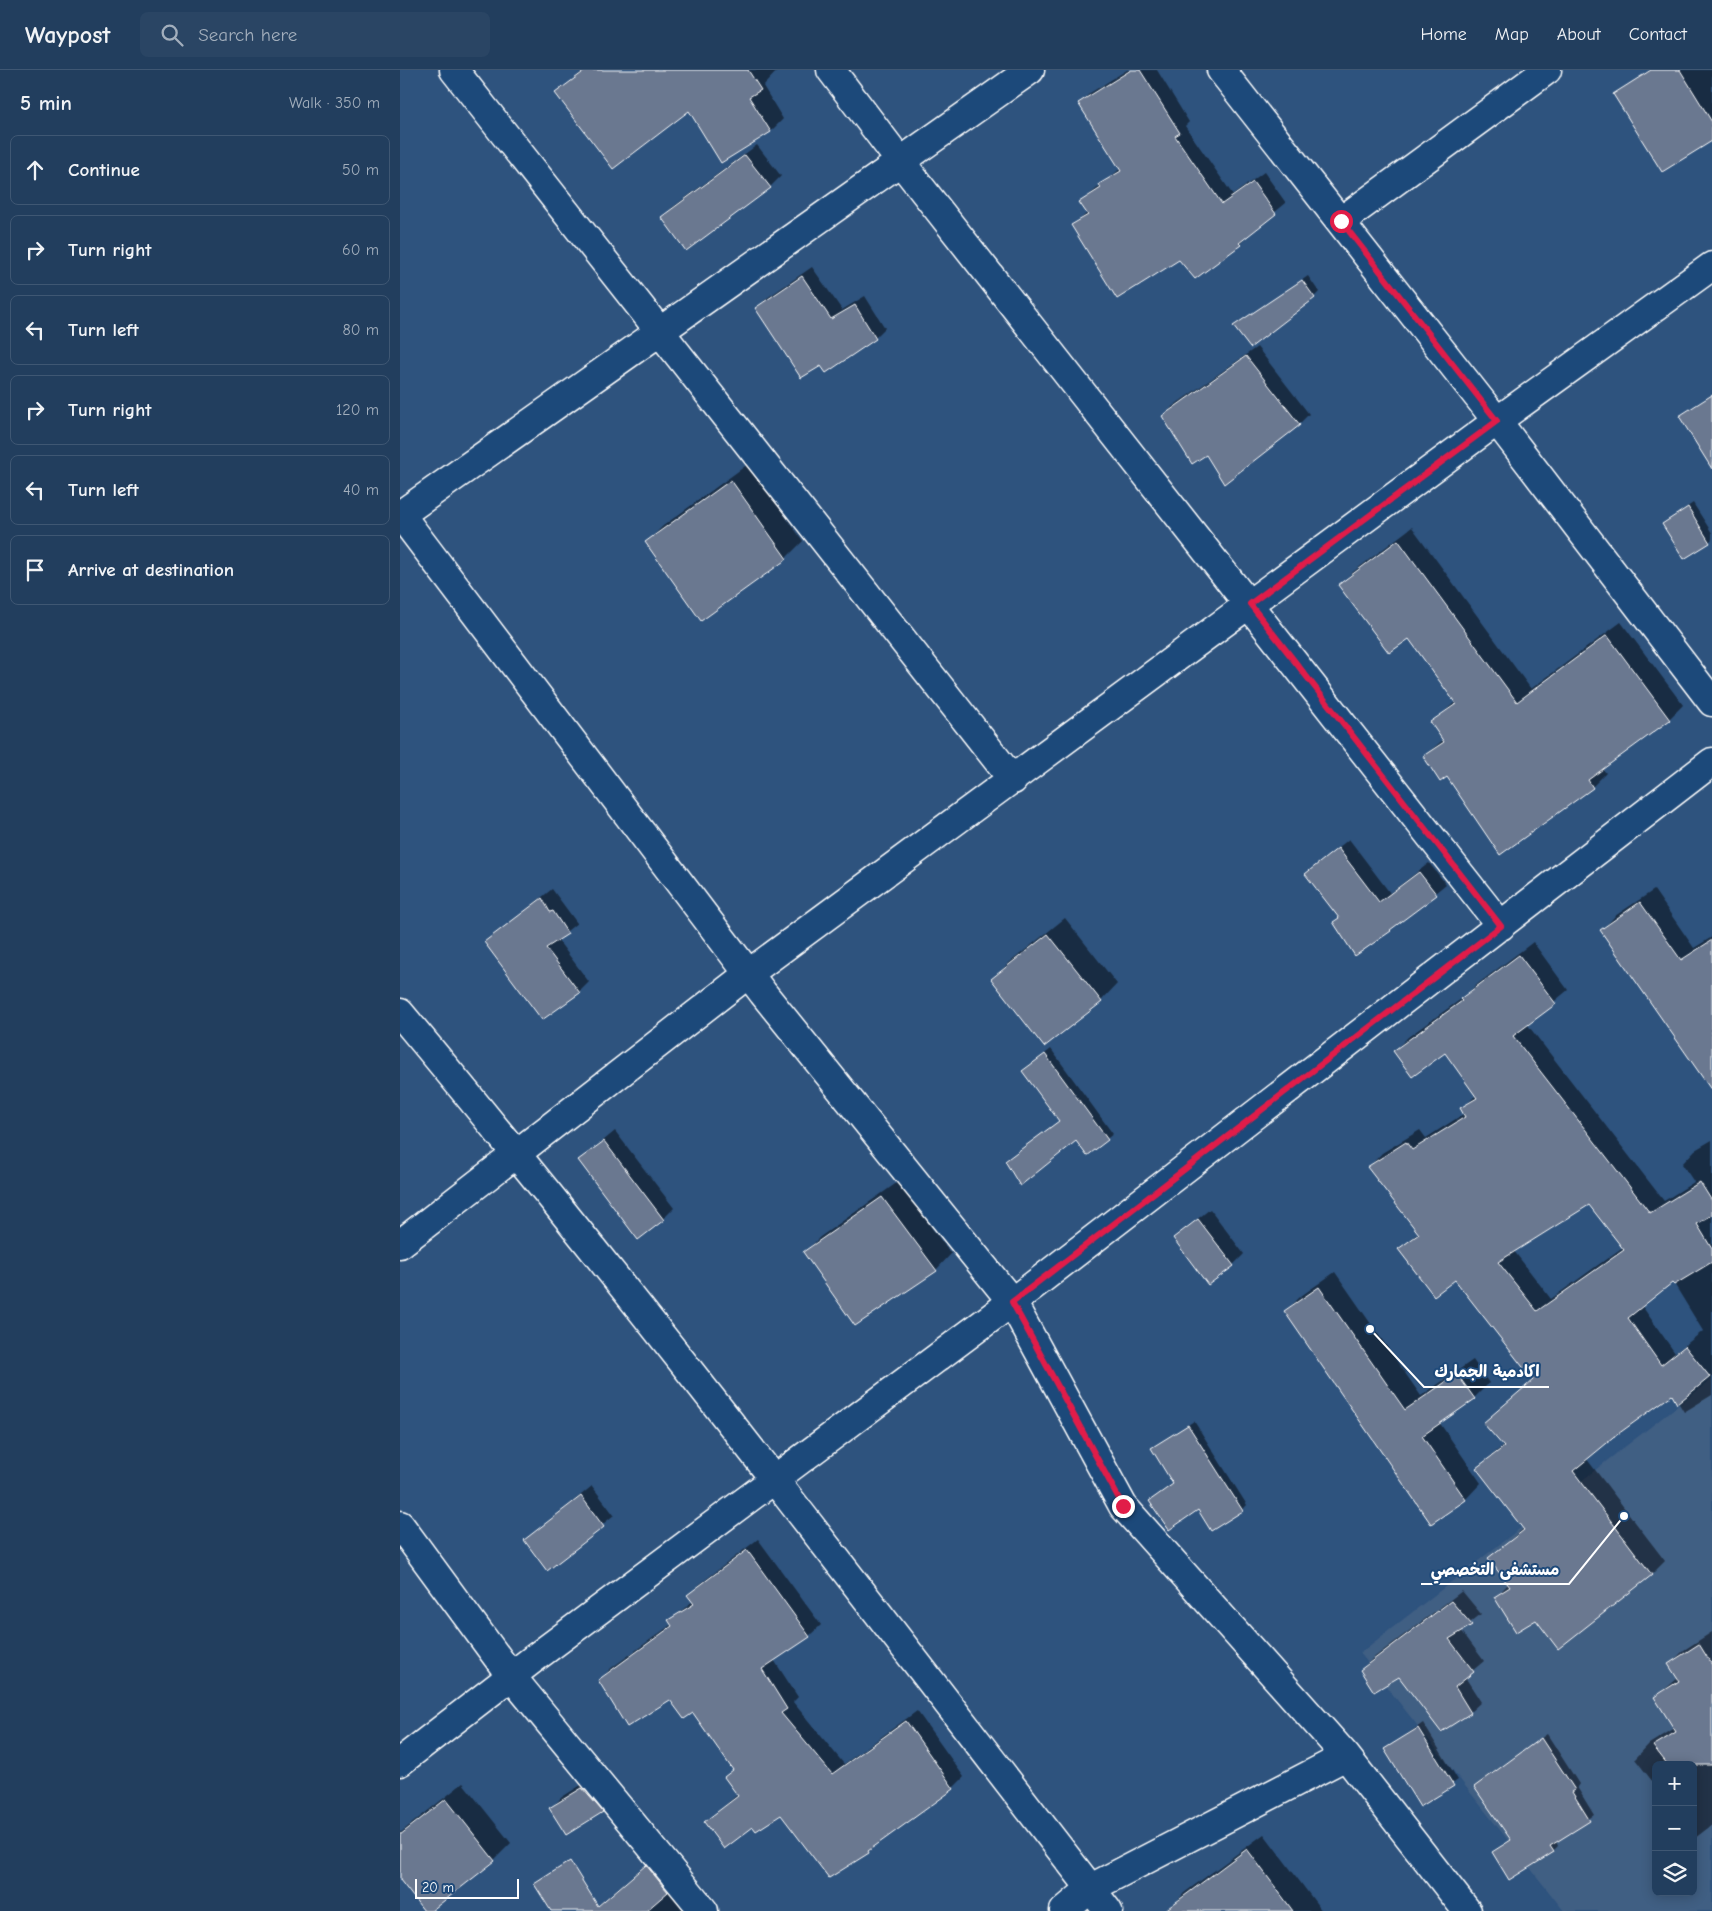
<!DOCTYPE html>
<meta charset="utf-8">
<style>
:root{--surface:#223e5e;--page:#2a4564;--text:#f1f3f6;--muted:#a2aebc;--line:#3f5773}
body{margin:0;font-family:"Comic Neue","Playpen Sans Arabic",sans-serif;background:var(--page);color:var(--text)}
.controls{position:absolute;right:15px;bottom:15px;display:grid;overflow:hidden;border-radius:8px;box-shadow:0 2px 12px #0003}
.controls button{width:45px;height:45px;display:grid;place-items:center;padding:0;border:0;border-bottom:1px solid var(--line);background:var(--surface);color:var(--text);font:25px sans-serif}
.scale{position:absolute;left:15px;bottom:12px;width:104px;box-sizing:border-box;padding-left:5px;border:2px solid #fff;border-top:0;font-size:14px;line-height:18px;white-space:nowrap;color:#fff;-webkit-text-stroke:4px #1f4a7a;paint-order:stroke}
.stop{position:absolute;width:15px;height:15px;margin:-11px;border:4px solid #e11d48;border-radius:50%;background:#fff}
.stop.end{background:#e11d48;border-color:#fff;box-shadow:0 1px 5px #0008}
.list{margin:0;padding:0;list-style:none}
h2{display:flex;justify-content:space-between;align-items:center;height:65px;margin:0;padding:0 20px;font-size:21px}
h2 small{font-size:16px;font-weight:400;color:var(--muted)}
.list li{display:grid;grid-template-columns:32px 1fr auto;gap:15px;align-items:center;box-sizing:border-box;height:70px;margin:0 10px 10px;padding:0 10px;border:1px solid var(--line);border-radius:8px}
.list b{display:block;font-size:19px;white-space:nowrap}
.list em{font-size:16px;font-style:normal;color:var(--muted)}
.icon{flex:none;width:28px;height:28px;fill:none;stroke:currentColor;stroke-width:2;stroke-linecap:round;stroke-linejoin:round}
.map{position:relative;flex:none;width:1312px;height:1841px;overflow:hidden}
header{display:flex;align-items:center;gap:30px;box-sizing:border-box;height:70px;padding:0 25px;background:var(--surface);border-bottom:1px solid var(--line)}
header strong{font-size:24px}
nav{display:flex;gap:28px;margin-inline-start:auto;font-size:18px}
.search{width:350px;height:45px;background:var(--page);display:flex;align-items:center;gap:12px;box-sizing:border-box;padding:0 18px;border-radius:8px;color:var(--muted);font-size:19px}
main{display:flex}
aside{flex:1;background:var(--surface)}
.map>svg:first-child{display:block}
.built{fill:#405e83;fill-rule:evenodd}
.shadow{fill:#0007;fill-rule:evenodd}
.building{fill:#6b7890;stroke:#fff;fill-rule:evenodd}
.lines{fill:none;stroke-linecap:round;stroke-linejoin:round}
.minor-casing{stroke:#fff;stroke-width:31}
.minor{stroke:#1f4a7a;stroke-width:28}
.route{stroke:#e11d48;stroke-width:6}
.leader{fill:none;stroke:#fff;stroke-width:2}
.callout-dot{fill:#fff;stroke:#1f4a7a;stroke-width:2}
.callout-label{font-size:16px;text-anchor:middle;font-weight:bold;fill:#fff;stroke:#1f4a7a;stroke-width:4;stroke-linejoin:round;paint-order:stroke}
</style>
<header>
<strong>Waypost</strong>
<div class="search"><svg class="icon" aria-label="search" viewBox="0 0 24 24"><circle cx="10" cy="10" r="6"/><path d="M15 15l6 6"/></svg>Search here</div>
<nav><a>Home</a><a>Map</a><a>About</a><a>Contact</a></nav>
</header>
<main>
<aside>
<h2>5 min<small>Walk · 350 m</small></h2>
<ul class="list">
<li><svg class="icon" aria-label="ahead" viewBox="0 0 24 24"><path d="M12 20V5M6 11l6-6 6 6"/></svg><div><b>Continue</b></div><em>50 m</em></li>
<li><svg class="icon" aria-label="right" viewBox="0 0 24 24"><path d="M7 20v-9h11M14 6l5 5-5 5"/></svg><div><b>Turn right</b></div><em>60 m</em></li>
<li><svg class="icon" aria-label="left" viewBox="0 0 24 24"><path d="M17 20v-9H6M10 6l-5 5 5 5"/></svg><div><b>Turn left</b></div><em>80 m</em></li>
<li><svg class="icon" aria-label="right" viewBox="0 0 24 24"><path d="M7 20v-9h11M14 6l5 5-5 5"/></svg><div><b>Turn right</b></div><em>120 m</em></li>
<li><svg class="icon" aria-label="left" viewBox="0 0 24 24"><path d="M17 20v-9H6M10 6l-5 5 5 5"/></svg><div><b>Turn left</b></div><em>40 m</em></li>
<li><svg class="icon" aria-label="arrive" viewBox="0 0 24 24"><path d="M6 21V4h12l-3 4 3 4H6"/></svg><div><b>Arrive at destination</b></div></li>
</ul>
</aside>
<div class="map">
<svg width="1312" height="1841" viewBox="0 0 1312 1841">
<rect width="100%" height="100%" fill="#2e537e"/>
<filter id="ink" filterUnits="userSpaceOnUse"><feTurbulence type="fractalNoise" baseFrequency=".02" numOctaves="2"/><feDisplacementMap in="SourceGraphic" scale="10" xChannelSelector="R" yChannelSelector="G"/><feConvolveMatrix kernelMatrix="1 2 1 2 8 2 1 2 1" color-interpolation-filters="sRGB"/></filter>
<g filter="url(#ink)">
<!-- built -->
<path class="built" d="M1312,1309V1841H1164L960,1583ZM1256,1695H1293V1822H1256Z"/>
<!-- shadow -->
<path class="shadow" d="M184,0H378L363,16L383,49L371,61L322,92L289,39L157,24Z
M727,0H757L789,52L785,56L833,125L864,102L886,133L850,163L840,174L795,208L779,188L673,156L688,142L681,132L721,98L680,33L690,23Z
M1250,0H1312V64L1215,24Z
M357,75L381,106L370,117L262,148L273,137Z
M412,197L442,240L465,226L485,258L475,268L421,294L357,238L367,228Z
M908,206L919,222L914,227L834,257Z
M857,277L909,344L899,354L806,384L764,346L773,336Z
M348,394L403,471L386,488L301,549L246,473L263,456Z
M1293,433L1312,463V469L1309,472L1263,454Z
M1012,457L1131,619L1221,552L1283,635L1269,649L1202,698L1206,703L1192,717L1100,783L1047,705L1024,686L1044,669L1032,653L1055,632L1009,567L940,515L953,502Z
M949,769L990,823L1029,793L1046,814L990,860L935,852L940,847L906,804Z
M152,819L177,853L157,869L189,912L179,922L86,872Z
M1254,820L1294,878L1312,867V1018L1202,860L1215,846Z
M665,848L717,914L701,931L592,909L609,893Z
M1133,872L1168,920L1127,954L1264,1131L1294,1112L1282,1094L1295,1080L1312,1070V1325L1284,1342L1273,1324L1186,1388L1265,1491L1252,1504L1158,1577L1136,1548L1096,1527L1109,1513L1090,1488L1124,1458L1077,1398L1104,1375L1085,1353L1134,1309L1055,1208L1000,1179L1019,1162L969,1097L982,1083L1020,1060L1026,1068L1065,1043L1062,1039L1076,1025L1046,982L994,981L1008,967L1064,927L1075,916ZM1189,1133L1223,1177L1151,1229L1114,1181ZM1273,1212L1303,1261L1275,1283L1242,1236Z
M651,979L713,1064L687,1084L623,1001Z
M215,1061L274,1138L263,1149L180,1090Z
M498,1112L551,1184L536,1200L405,1182L420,1167Z
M810,1139L844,1184L833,1195L774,1168Z
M935,1202L1021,1326L1073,1290L1089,1313L1074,1328L1039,1352L1081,1413L1066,1429L1031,1453L885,1242L901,1226Z
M794,1351L847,1435L842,1440L798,1438L756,1426L774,1413L753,1378Z
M192,1416L214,1445L148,1499L126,1470Z
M358,1469L421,1555L409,1566L374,1590L398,1627L393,1632L444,1694L517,1641L564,1707L553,1718L477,1773L468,1782L381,1744L354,1756L306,1752L338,1724L326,1707L334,1699L293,1641L270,1628L199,1611L210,1599L272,1554L270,1550L293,1531L289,1526L300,1514Z
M1062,1521L1081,1544L1061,1560L1084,1591L1065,1607L1081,1632L1070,1642L1041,1660L999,1605L961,1600L972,1589Z
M1312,1562V1755L1295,1768L1293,1765V1695H1256V1716L1235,1689L1249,1674L1275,1658L1256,1627L1278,1608L1270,1594L1284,1580Z
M1023,1653L1058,1710L1021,1735L986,1679Z
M1147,1664L1179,1714L1177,1717L1194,1745L1156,1771L1158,1776L1153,1781L1093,1782L1112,1769L1080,1712Z
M194,1707L213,1730L202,1741L151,1738L162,1727Z
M63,1713L111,1773L94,1790L29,1841H26L0,1808V1763Z
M864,1764L922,1841H769L784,1823Z
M256,1786L302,1841H192L195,1838Z"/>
<!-- building -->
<path class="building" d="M186,0H348L361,20L349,27L371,62L321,93L289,41L213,99L155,23Z
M731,0H740L780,63L775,66L822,134L853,112L876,144L839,173L841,175L795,209L779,190L717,229L671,155L688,145L679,132L701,118L699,114L721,101L678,33Z
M1251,0H1280L1312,52V71L1262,102L1213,24Z
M345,85L371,118L286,181L261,147Z
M402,206L431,249L455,235L476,269L426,303L421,296L401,308L355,238Z
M902,210L915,228L850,278L833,256Z
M846,286L900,355L824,414L806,385L792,394L762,346Z
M1312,325V399L1279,346Z
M331,410L387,489L301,551L245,472Z
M1288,437L1310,473L1284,489L1262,454Z
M998,470L1117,632L1207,565L1270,650L1188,710L1193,718L1100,785L1047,707L1040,712L1023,686L1044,672L1030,652L1056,634L1009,569L989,583L938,515Z
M938,778L979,832L1019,802L1037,825L990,860L991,861L955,886L933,852L939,848L905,804Z
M142,828L150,842L153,841L168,864L146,878L180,923L142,950L84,872Z
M1240,832L1281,890L1312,870V1021L1200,860Z
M648,864L702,932L644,977L591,909Z
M1119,885L1156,934L1113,966L1250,1143L1300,1112L1312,1131V1145L1297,1154L1312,1179V1192L1274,1215L1272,1213L1228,1248L1261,1295L1285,1276L1310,1307L1277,1334L1272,1325L1218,1364L1173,1401L1252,1505L1158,1579L1136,1550L1116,1562L1094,1527L1110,1517L1088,1488L1124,1460L1076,1398L1104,1377L1083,1353L1133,1310L1055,1210L1034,1226L998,1179L1019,1164L967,1097L1006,1072L1012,1080L1065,1047L1060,1038L1077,1028L1045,983L1012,1007L993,981L1062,931L1060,929ZM1189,1135L1224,1180L1137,1241L1098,1192Z
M645,984L708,1070L687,1086L676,1071L620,1116L605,1091L659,1051L622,1001Z
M204,1071L264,1150L238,1170L178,1090Z
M482,1127L537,1201L455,1256L403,1182Z
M798,1149L834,1196L808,1215L773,1168Z
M919,1217L1005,1340L1057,1304L1075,1329L1022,1366L1066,1430L1031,1454L884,1241Z
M788,1355L843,1441L811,1461L798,1440L769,1460L749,1431L773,1414L751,1378Z
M181,1426L204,1457L147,1501L124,1470Z
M347,1480L410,1567L362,1599L387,1639L381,1643L432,1704L506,1651L554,1719L468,1781L469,1783L429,1808L381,1745L356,1761L353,1757L324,1779L304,1752L338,1726L324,1707L333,1700L293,1643L284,1649L270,1630L227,1657L198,1610L272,1556L268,1550L294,1534L287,1525Z
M1051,1531L1072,1555L1049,1569L1074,1602L1055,1617L1071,1643L1041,1662L999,1607L974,1622L960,1600Z
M1299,1574L1312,1595V1695H1268L1253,1676L1276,1662L1254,1627L1279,1611L1268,1594Z
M1018,1658L1054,1716L1020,1737L984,1679Z
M1141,1668L1175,1720L1172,1722L1190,1751L1150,1776L1154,1782L1109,1810L1092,1782L1111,1770L1074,1717Z
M182,1718L203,1742L166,1765L149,1738Z
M46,1729L95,1791L31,1841H24L0,1810V1765Z
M847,1779L893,1841H764Z
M170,1791L198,1836L246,1795L268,1822L246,1841H151L134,1814Z"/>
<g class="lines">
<!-- minor casing -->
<g class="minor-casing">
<path id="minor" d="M54,0L613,710
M431,0L500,91L1101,856
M821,0L1097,351L1312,632
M941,151L1147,0
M0,444L363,923L612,1232L723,1436L946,1686L1067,1841
M0,445L630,0
M0,943C245,1236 475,1540 708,1841
M0,1174L348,904L1097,351L1312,196
M0,1455L111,1606L304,1841
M0,1692L132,1590L612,1232L1312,692
M664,1841L691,1818L946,1686"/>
</g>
<!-- minor -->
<use href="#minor" class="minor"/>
</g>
</g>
<g class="lines" filter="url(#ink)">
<!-- route -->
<path class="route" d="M723,1436L612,1232L1101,856L850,534L1097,351L941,151"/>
</g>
<!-- callouts -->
<path class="leader" d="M970 1259L1024 1317H1149M1224 1446L1169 1514H1021"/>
<g class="callout-dot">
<circle cx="970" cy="1259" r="5"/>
<circle cx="1224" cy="1446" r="5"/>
</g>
<g class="callout-label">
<text x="1087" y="1307">اكادمية الجمارك</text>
<text x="1095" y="1505">مستشفى التخصصي</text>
</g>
</svg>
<div class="controls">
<button>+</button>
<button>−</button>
<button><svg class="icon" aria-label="layers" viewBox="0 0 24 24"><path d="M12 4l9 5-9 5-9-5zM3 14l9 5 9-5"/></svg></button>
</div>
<div class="scale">20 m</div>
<div class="stop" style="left:941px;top:151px"></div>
<div class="stop end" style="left:723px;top:1436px"></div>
</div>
</main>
